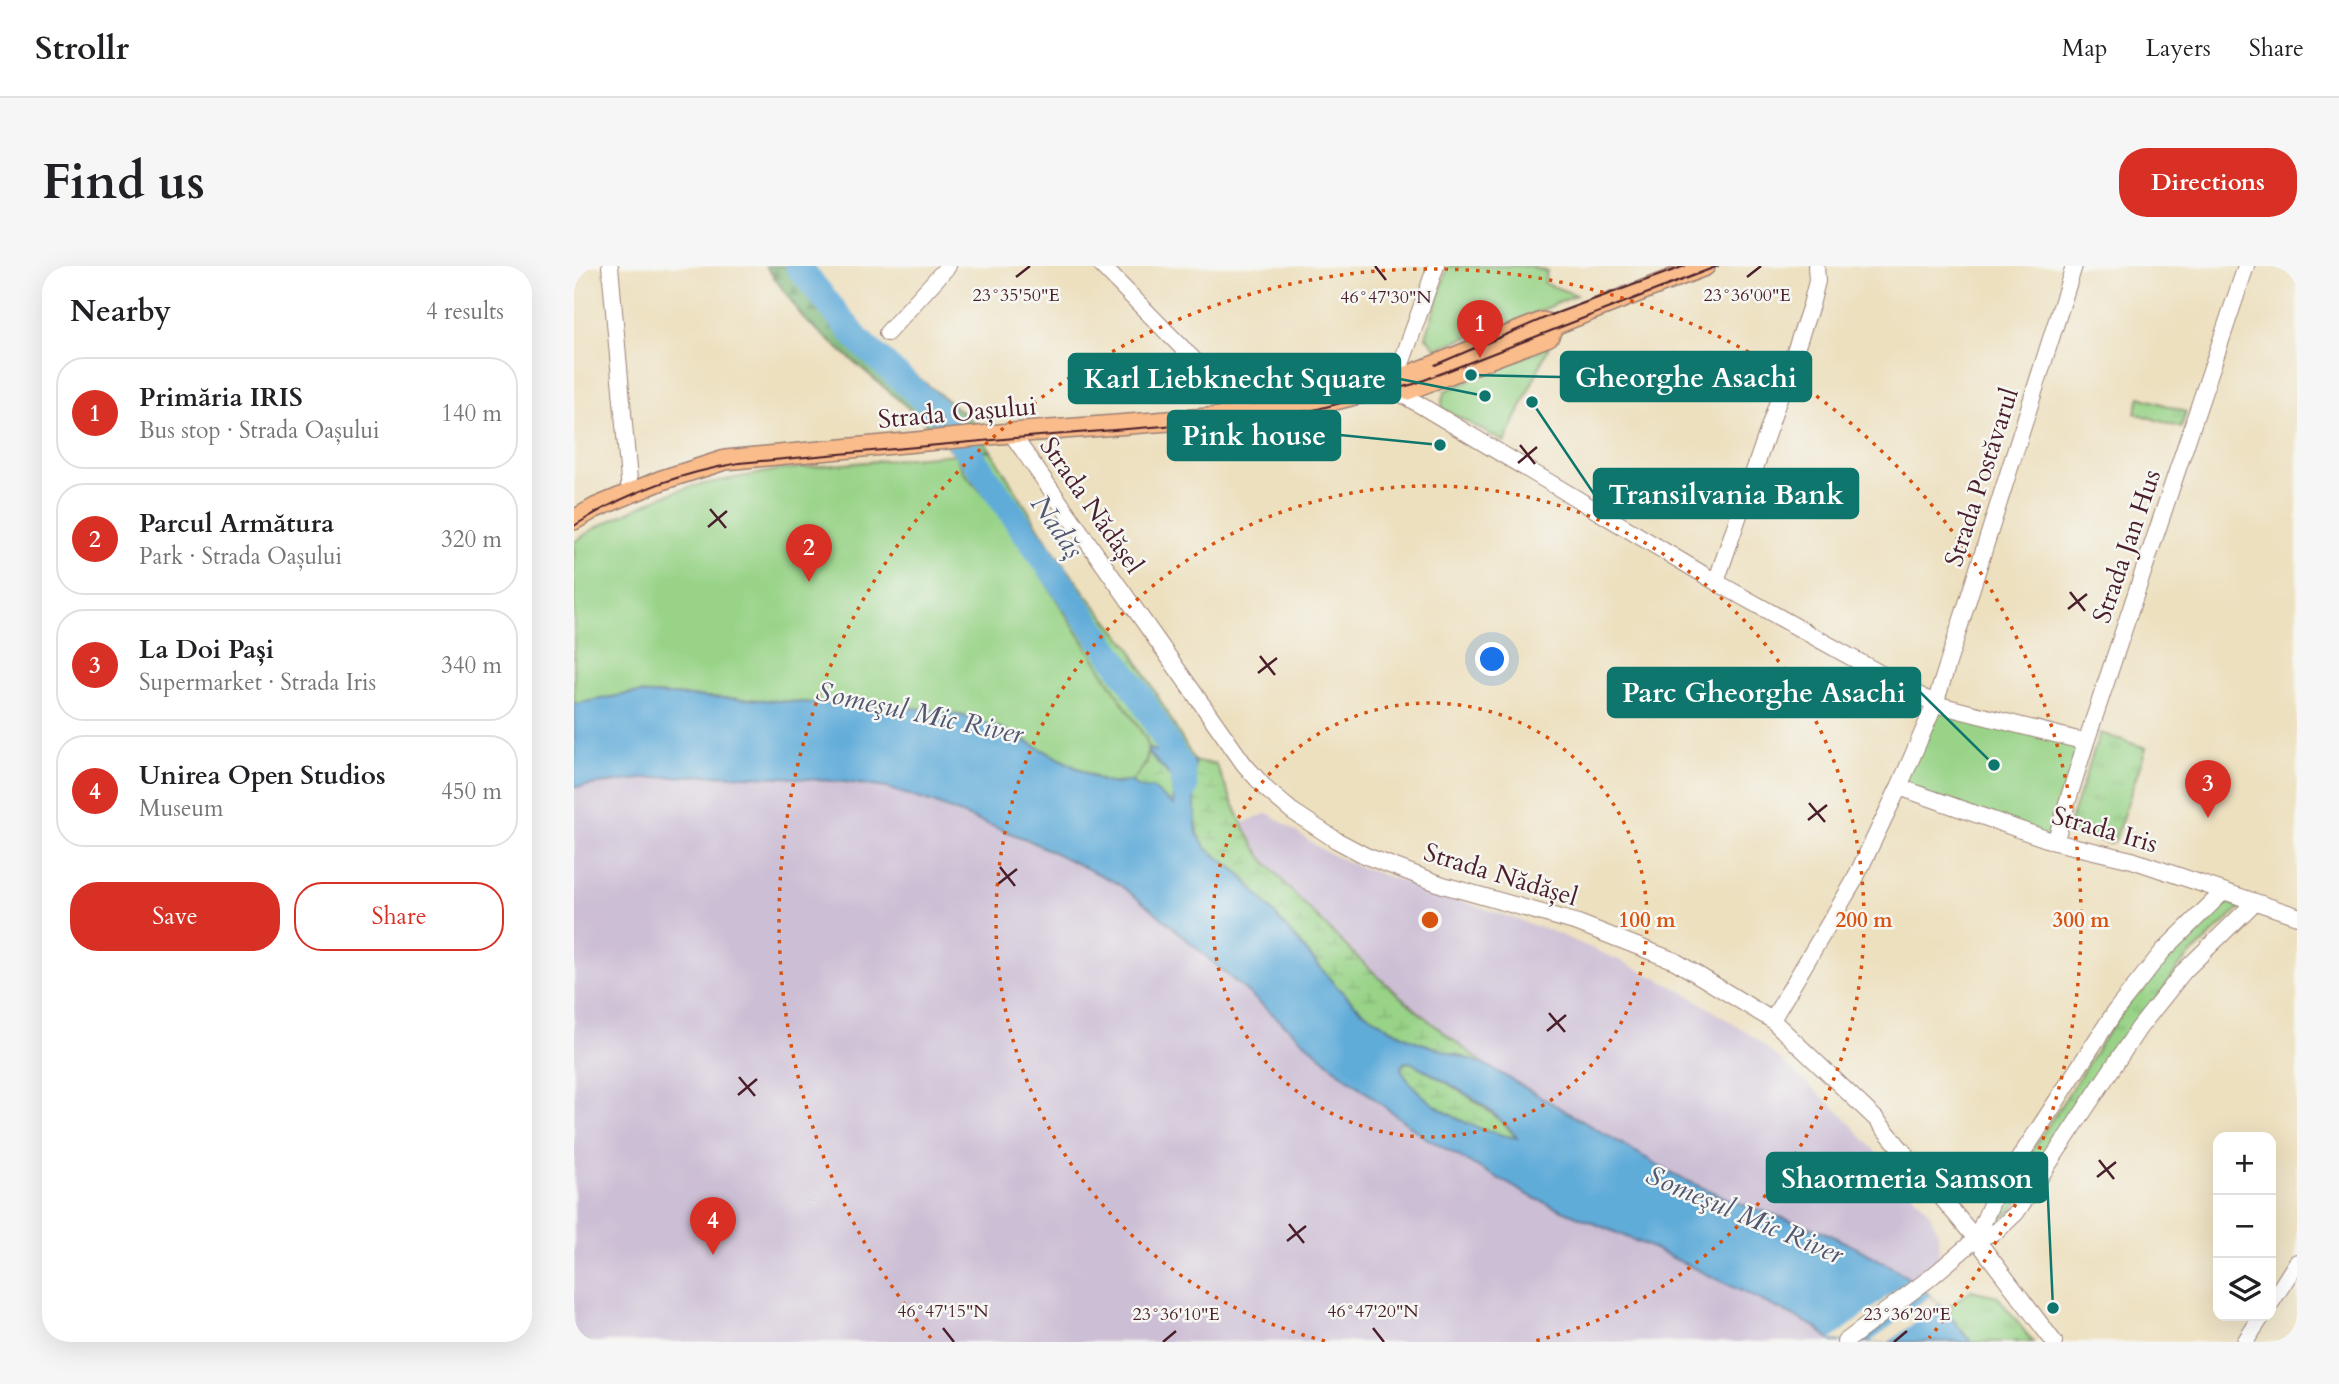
<!DOCTYPE html>
<meta charset="utf-8">
<style>
:root{--surface:#fff;--page:#f6f6f6;--text:#202124;--muted:#757577;--line:#e0e0e0;--accent:#d93025}
body{margin:0;font-family:Cardo,serif;background:var(--page);color:var(--text)}
.controls{position:absolute;right:21px;bottom:21px;display:grid;overflow:hidden;border-radius:14px;box-shadow:0 7px 28px #0002}
.controls button{width:63px;height:63px;display:grid;place-items:center;padding:0;border:0;border-bottom:2px solid var(--line);background:var(--surface);color:var(--text);font:35px sans-serif}
.you{position:absolute;left:919px;top:394px;width:24px;height:24px;margin:-18px;border:5px solid #fff;border-radius:50%;background:#1a73e8;box-shadow:0 0 0 10px #1a73e833}
.badge{display:grid;place-items:center;width:46px;height:46px;border-radius:50%;background:var(--accent);color:#fff;font-size:23px;font-weight:700}
.pin{position:absolute;translate:-50% -58px;filter:drop-shadow(0 2px 4px #0008)}
.pin::after{content:'';position:absolute;top:37px;width:24px;height:21px;background:inherit;clip-path:polygon(0 0,100% 0,50% 100%)}
.list{margin:0;padding:0;list-style:none}
h2{display:flex;justify-content:space-between;align-items:center;height:91px;margin:0;padding:0 28px;font-size:30px}
h2 small{font-size:23px;font-weight:400;color:var(--muted)}
.list li{display:grid;grid-template-columns:46px 1fr auto;gap:21px;align-items:center;box-sizing:border-box;height:112px;margin:0 14px 14px;padding:0 14px;border:2px solid var(--line);border-radius:28px}
.list b{display:block;font-size:26px;white-space:nowrap}
.list p{margin:0;font-size:23px;white-space:nowrap;color:var(--muted)}
.list em{font-size:23px;font-style:normal;color:var(--muted)}
.actions{display:flex;gap:14px;padding:21px 28px}
.actions a{flex:1;padding:16px 0;border:2px solid var(--accent);border-radius:28px;text-align:center;font-size:24px;color:var(--accent)}
.actions .main{background:var(--accent);color:#fff}
.icon{flex:none;width:38px;height:38px;fill:none;stroke:currentColor;stroke-width:2;stroke-linecap:round;stroke-linejoin:round}
.map{position:relative;flex:none;width:1723px;height:1076px;overflow:hidden;border-radius:28px}
header{display:flex;align-items:center;gap:42px;box-sizing:border-box;height:98px;padding:0 35px;background:var(--surface);border-bottom:2px solid var(--line)}
header strong{font-size:33px}
nav{display:flex;gap:38px;margin-inline-start:auto;font-size:24px}
.intro{display:flex;align-items:center;justify-content:space-between;box-sizing:border-box;height:168px;padding:0 42px}
h1{margin:0;font-size:49px}
.button{padding:18px 32px;border-radius:28px;background:var(--accent);color:#fff;font-size:24px;font-weight:700}
main{display:flex;gap:42px;padding:0 42px}
aside{flex:1;background:var(--surface);border-radius:28px;box-shadow:0 7px 28px #0002}
.map>svg:first-child{display:block}
.industrial{fill:#ccbed4}
.grass{fill:url(#grass-tufts);stroke:#717959;stroke-width:2}
.forest{fill:url(#forest-firs);stroke:#626a50;stroke-width:2}
.wetland{fill:url(#wetland-marsh);stroke:#717959;stroke-width:2}
.park{fill:#98d387;stroke:#717959;stroke-width:2}
.water{fill:#60acd9;stroke:#556682;stroke-width:2;fill-rule:evenodd}
.pier{fill:#ede0bf}
.lines{fill:none;stroke-linecap:round;stroke-linejoin:round}
.river{stroke:#60acd9;stroke-width:26}
.minor-casing{stroke:#9c8075;stroke-width:18}
.major-casing{stroke:#9c8075;stroke-width:22}
.minor{stroke:#fff;stroke-width:16}
.major{stroke:#f9bc8a;stroke-width:19}
.tram{stroke:#4a1f2b;stroke-width:2}
.ticks{fill:none;stroke:#4a1f2b;stroke-width:2.5}
.ring{fill:none;stroke:#d8530f;stroke-width:3.5;stroke-dasharray:3.5 7}
.labels{text-anchor:middle;stroke-width:5;stroke-linejoin:round;paint-order:stroke}
.street-label{font-size:26px;fill:#4a1f2b;stroke:#f6f6f2}
.water-label{font-size:28px;font-style:italic;fill:#535771;stroke:#f6f6f2}
.ticks-label{font-size:18px;text-anchor:middle;fill:#4a1f2b;stroke:#f6f6f2;stroke-width:5;stroke-linejoin:round;paint-order:stroke}
.centre{fill:#d8530f;stroke:#f6f6f2;stroke-width:3.5}
.ring-label{font-size:21px;text-anchor:middle;font-weight:bold;fill:#d8530f;stroke:#f6f6f2;stroke-width:5;stroke-linejoin:round;paint-order:stroke}
.leader{fill:none;stroke:#0f766e;stroke-width:2.5}
.callout-dot{fill:#0f766e;stroke:#f6f6f2;stroke-width:2.5}
.callout{fill:#0f766e;stroke:#0f766e;stroke-width:2.5}
.callout-label{font-size:28px;text-anchor:middle;font-weight:bold;fill:#fff}
</style>
<header>
<strong>Strollr</strong>
<nav><a>Map</a><a>Layers</a><a>Share</a></nav>
</header>
<div class="intro"><h1>Find us</h1><a class="button">Directions</a></div>
<main>
<aside>
<h2>Nearby<small>4 results</small></h2>
<ul class="list">
<li><span class="badge">1</span><div><b>Primăria IRIS</b><p>Bus stop · Strada Oașului</p></div><em>140 m</em></li>
<li><span class="badge">2</span><div><b>Parcul Armătura</b><p>Park · Strada Oașului</p></div><em>320 m</em></li>
<li><span class="badge">3</span><div><b>La Doi Pași</b><p>Supermarket · Strada Iris</p></div><em>340 m</em></li>
<li><span class="badge">4</span><div><b>Unirea Open Studios</b><p>Museum</p></div><em>450 m</em></li>
</ul>
<div class="actions"><a class="main">Save</a><a>Share</a></div>
</aside>
<div class="map">
<svg width="1723" height="1076" viewBox="0 0 1723 1076">
<defs>
<pattern id="grass-tufts" width="24" height="20" patternUnits="userSpaceOnUse" patternTransform="scale(1.75)"><rect width="24" height="20" fill="#98d387"/><path d="M3 7l-1-3M5 7V3M7 7l1-3M15 17l-1-3M17 17v-4M19 17l1-3" fill="none" stroke="#84b575"/></pattern>
<pattern id="forest-firs" width="22" height="20" patternUnits="userSpaceOnUse" patternTransform="scale(1.75)"><rect width="22" height="20" fill="#7ab574"/><path d="M5 1l3.5 6h-7zM16 11l3.5 6h-7z" fill="#66935f"/></pattern>
<pattern id="wetland-marsh" width="20" height="14" patternUnits="userSpaceOnUse" patternTransform="scale(1.75)"><rect width="20" height="14" fill="#98d387"/><path d="M1 5h8M5 5V1M11 12h8M15 12V8" fill="none" stroke="#84b575"/></pattern>
</defs>
<rect width="100%" height="100%" fill="#f6f6f2"/>
<filter id="ink" filterUnits="userSpaceOnUse"><feTurbulence type="fractalNoise" baseFrequency=".0143" numOctaves="2"/><feDisplacementMap in="SourceGraphic" scale="14" xChannelSelector="R" yChannelSelector="G"/><feConvolveMatrix kernelMatrix="1 2 1 2 8 2 1 2 1" color-interpolation-filters="sRGB"/></filter>
<filter id="wash" filterUnits="userSpaceOnUse"><feTurbulence type="fractalNoise" baseFrequency=".00686" numOctaves="4" result="noise"/><feDisplacementMap in="SourceGraphic" scale="28" xChannelSelector="R" yChannelSelector="G"/><feGaussianBlur stdDeviation="1.57" result="paint"/><feColorMatrix in="noise" values="0 0 0 0 0 0 0 0 0 0 0 0 0 0 0 0 0 1.4 0 .05"/><feComposite in="paint" operator="in"/></filter>
<g filter="url(#wash)">
<rect width="100%" height="100%" fill="#ede0bf"/>
<!-- industrial -->
<path class="industrial" d="M135,508L209,511L313,522L404,554L514,602L543,617L580,645L763,804L850,871L960,932L1074,980L1212,1046L1240,1060L1259,1076H0V521L75,512Z
M694,547L752,586L782,600L977,665L1047,695L1110,726L1181,772L1269,849L1355,946L1364,967L1365,991L1336,1013L1289,985L1250,966L1156,934L1105,911L912,799L858,759L809,718L717,625L688,590L669,557Z"/>
<!-- grass -->
<path class="grass" d="M1566,131L1612,146L1607,162L1561,147Z
M417,185L475,278L515,332L555,380L621,496L574,483L572,473L428,249L390,207L381,188Z
M1526,467L1572,482L1541,574L1536,578L1498,566L1495,558Z
M1649,635L1667,641L1606,699L1439,943L1428,952L1418,946L1544,751L1594,687Z
M1397,1024L1423,1030L1459,1076H1397L1371,1044Z"/>
<!-- forest -->
<path class="forest" d="M192,0H233L280,61L398,154L417,185L381,188L346,152L230,53Z"/>
<!-- wetland -->
<path class="wetland" d="M574,486L597,511L601,540L564,521L557,515L572,498Z
M621,496L641,497C656,528 668,564 689,592C707,615 727,635 747,655C798,708 852,755 912,799L841,775L813,761L787,744L763,721L665,607L632,582L623,567L619,517Z
M836,796C874,817 915,839 944,873C900,865 851,843 827,804L829,797Z"/>
<!-- park -->
<path class="park" d="M874,0H956L973,6L970,17L1002,29L948,53L862,82L852,71Z
M975,80L931,176L869,143L868,134L871,125Z
M381,188L390,207L428,249L572,473C576,491 571,503 557,515L534,518L431,464L390,450L351,443L59,427L0,438V276L21,262L86,231L119,220L204,204Z
M1361,438L1512,476L1481,576L1325,521Z"/>
<!-- water -->
<path class="water" d="M59,427L351,443L390,450L431,464L527,515L541,518L557,515C562,522 569,524 578,522L600,539L597,511L574,486V483L621,496L619,517L623,567L632,582L665,607L763,721L787,744L813,761L841,775L912,799L1105,911L1156,934L1250,966L1289,985L1320,1002L1347,1021L1371,1044L1397,1076H1259L1240,1060L1074,980L960,932L850,871L763,804L580,645L543,617L454,574L359,537L313,522L270,516L209,511L135,509L75,512L0,521V438ZM836,796C872,816 918,838 943,872C900,865 851,842 827,804L829,797Z"/>
<!-- pier -->
<path class="pier" d="M1336,1013L1349,1023L1282,1076L1257,1074Z
M1356,1030L1365,1038L1315,1076H1296Z"/>
<g class="lines">
<!-- river -->
<path class="river" d="M224,0L285,75L364,146L398,191L565,428L608,503L611,523"/>
</g>
</g>
<g filter="url(#ink)">
<g class="lines">
<!-- minor casing -->
<g class="minor-casing">
<path id="minor" d="M36,0L56,226
M528,0L674,149
M862,0L821,115L823,123L831,130L1142,316L1361,438L1512,476
M313,67L374,0
M437,167L670,498L692,523L718,545L762,574L792,590L869,619L1004,657L1101,695L1198,754L1302,853L1402,973L1480,1076
M1142,316L1237,39L1243,15L1242,0
M1325,521L1481,576L1558,594L1723,650
M1481,576L1512,476L1672,0
M1198,754L1279,617L1325,521L1361,438L1500,0
M1402,973L1420,931L1542,744L1589,685L1649,626
M1697,1037L1723,996
M1271,1076L1356,1012L1402,973L1423,965L1442,947L1565,762L1611,704L1681,636
M1671,1076L1688,1050"/>
</g>
<!-- major casing -->
<g class="major-casing">
<path id="major" d="M831,123L833,124L975,70L980,59
M0,254L21,242L88,214L151,194L437,167L674,149L757,135L821,119L826,113L968,56L980,59L1131,0"/>
</g>
<!-- minor -->
<use href="#minor" class="minor"/>
<!-- major -->
<use href="#major" class="major"/>
<!-- tram -->
<path class="tram" d="M861,99L980,48L1111,0
M0,260C49,228 107,207 165,197L441,172L665,154L736,145L840,118L1144,0"/>
</g>
</g>
<!-- ticks -->
<path class="ticks" d="M801,0L812,14M442,11L456,0M1173,11L1187,0M946,179L961,198M944,197L963,181M136,243L152,262M134,261L153,245M1496,326L1511,345M1494,343L1513,328M686,390L701,409M684,407L703,392M1235,537L1251,556M1234,554L1253,539M426,601L441,620M424,618L443,603M975,747L991,766M973,765L992,749M165,811L181,830M164,829L183,813M1525,894L1540,913M1523,911L1542,896M715,958L730,977M713,975L732,960M369,1062L380,1076M799,1062L810,1076M589,1076L602,1065M1320,1076L1333,1065"/>
<!-- distance rings -->
<g class="ring">
<circle cx="856" cy="654" r="217"/>
<path d="M751 1075A434 434 0 1 1 961 1075"/>
<path d="M357 1072A651 651 0 1 1 1355 1072"/>
</g>
<g class="labels">
<!-- street labels -->
<g class="street-label">
<text transform="translate(383 146) rotate(-5)" y="9">Strada Oașului</text>
<text transform="translate(1407 211) rotate(-72)" y="9">Strada Postăvarul</text>
<text transform="translate(518 239) rotate(55)" y="9">Strada Nădășel</text>
<text transform="translate(1552 280) rotate(-71)" y="9">Strada Jan Hus</text>
<text transform="translate(1531 563) rotate(16)" y="9">Strada Iris</text>
<text transform="translate(927 608) rotate(17)" y="9">Strada Nădășel</text>
</g>
<!-- water labels -->
<g class="water-label">
<text transform="translate(484 260) rotate(55)" y="10">Nadăș</text>
<text transform="translate(346 446) rotate(12)" y="10">Someşul Mic River</text>
<text transform="translate(1171 948) rotate(23)" y="10">Someşul Mic River</text>
</g>
</g>
<g class="ticks-label">
<text x="1173" y="35">23°36'00"E</text>
<text x="442" y="35">23°35'50"E</text>
<text x="812" y="37">46°47'30"N</text>
<text x="369" y="1051">46°47'15"N</text>
<text x="799" y="1051">46°47'20"N</text>
<text x="602" y="1054">23°36'10"E</text>
<text x="1333" y="1054">23°36'20"E</text>
</g>
<circle cx="856" cy="654" r="10" class="centre"/>
<g class="ring-label">
<text x="1073" y="661">100 m</text>
<text x="1290" y="661">200 m</text>
<text x="1507" y="661">300 m</text>
</g>
<!-- callouts -->
<path class="leader" d="M897 109L987 111M911 130L826 113M866 179L766 169M958 136L1020 228M1420 499L1346 426M1479 1042L1473 912"/>
<g class="callout-dot">
<circle cx="897" cy="109" r="7"/>
<circle cx="911" cy="130" r="7"/>
<circle cx="866" cy="179" r="7"/>
<circle cx="958" cy="136" r="7"/>
<circle cx="1420" cy="499" r="7"/>
<circle cx="1479" cy="1042" r="7"/>
</g>
<g class="callout">
<rect x="987" y="86" width="250" height="49" rx="7"/>
<rect x="495" y="88" width="331" height="49" rx="7"/>
<rect x="594" y="145" width="172" height="49" rx="7"/>
<rect x="1020" y="203" width="264" height="49" rx="7"/>
<rect x="1034" y="402" width="312" height="49" rx="7"/>
<rect x="1193" y="887" width="280" height="49" rx="7"/>
</g>
<g class="callout-label">
<text x="1112" y="121">Gheorghe Asachi</text>
<text x="661" y="122">Karl Liebknecht Square</text>
<text x="680" y="179">Pink house</text>
<text x="1152" y="238">Transilvania Bank</text>
<text x="1190" y="436">Parc Gheorghe Asachi</text>
<text x="1333" y="922">Shaormeria Samson</text>
</g>
</svg>
<div class="controls">
<button>+</button>
<button>−</button>
<button><svg class="icon" aria-label="layers" viewBox="0 0 24 24"><path d="M12 4l9 5-9 5-9-5zM3 14l9 5 9-5"/></svg></button>
</div>
<div class="you"></div>
<div class="pin badge" style="left:906px;top:92px">1</div>
<div class="pin badge" style="left:235px;top:316px">2</div>
<div class="pin badge" style="left:1634px;top:552px">3</div>
<div class="pin badge" style="left:139px;top:989px">4</div>
</div>
</main>
